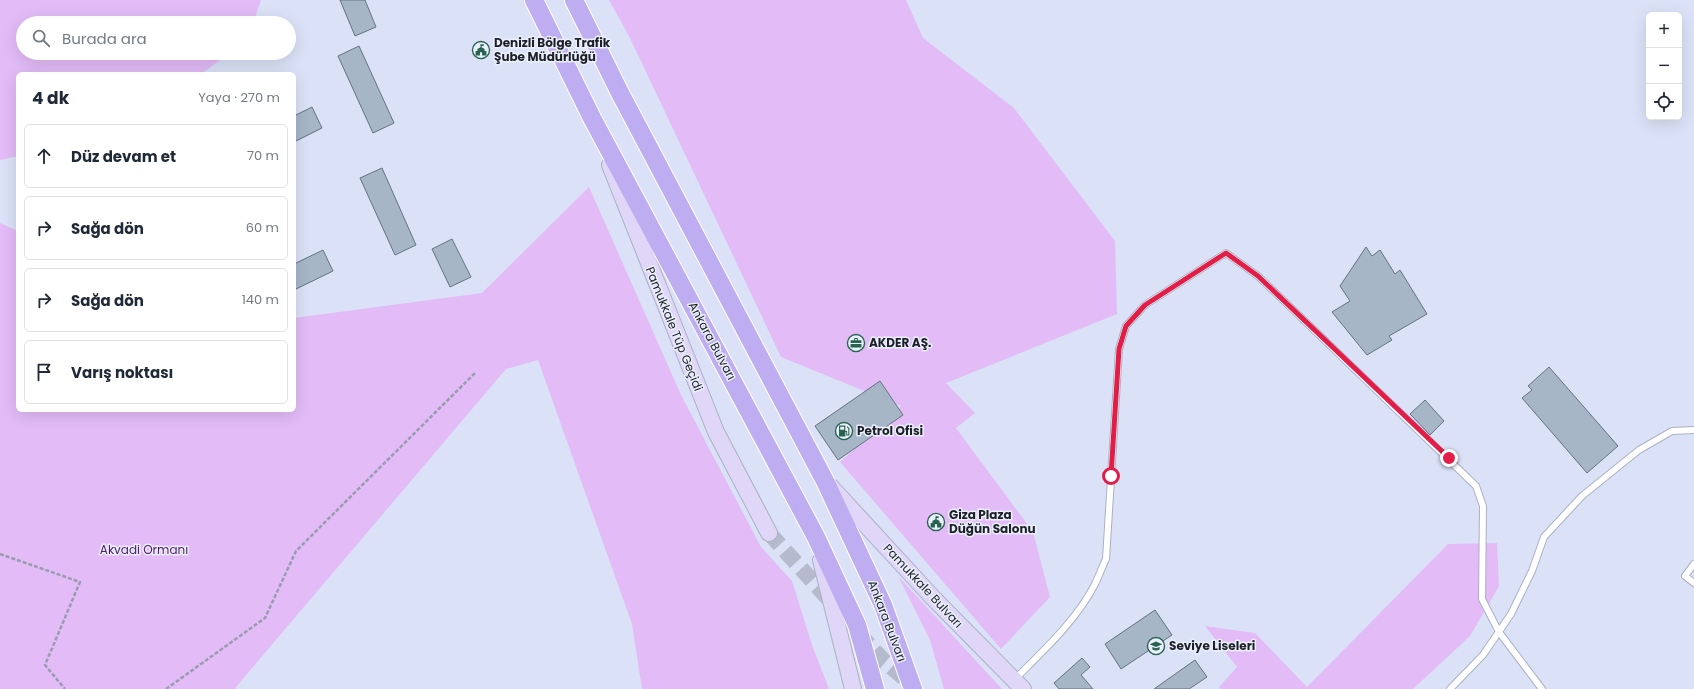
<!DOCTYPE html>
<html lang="tr">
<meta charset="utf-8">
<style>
:root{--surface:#fff;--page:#f6f6f7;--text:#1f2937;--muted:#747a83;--line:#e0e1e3}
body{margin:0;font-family:Poppins,sans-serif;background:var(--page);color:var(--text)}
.controls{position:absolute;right:12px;top:12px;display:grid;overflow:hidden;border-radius:6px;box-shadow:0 4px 16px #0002}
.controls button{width:36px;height:36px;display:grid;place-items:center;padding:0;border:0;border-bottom:1px solid var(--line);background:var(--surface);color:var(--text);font:20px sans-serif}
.stop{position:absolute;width:12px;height:12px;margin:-9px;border:3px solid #e11d48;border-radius:50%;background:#fff}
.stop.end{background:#e11d48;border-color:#fff;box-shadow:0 1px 4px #0008}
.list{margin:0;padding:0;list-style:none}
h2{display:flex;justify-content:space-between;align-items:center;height:52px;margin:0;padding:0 16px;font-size:17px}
h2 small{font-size:13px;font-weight:400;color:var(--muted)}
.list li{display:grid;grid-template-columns:26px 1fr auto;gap:12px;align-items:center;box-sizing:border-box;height:64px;margin:0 8px 8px;padding:0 8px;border:1px solid var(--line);border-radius:6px}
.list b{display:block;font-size:15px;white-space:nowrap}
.list em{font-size:13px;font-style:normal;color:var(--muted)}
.icon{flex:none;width:22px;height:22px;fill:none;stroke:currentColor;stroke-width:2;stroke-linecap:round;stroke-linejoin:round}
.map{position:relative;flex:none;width:1694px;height:689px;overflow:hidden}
.search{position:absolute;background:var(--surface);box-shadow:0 4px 16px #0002;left:16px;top:16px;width:280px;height:44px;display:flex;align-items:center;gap:10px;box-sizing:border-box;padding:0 14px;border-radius:22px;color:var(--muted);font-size:15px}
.panel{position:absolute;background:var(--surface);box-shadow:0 4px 16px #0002;left:16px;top:72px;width:280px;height:340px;border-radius:6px}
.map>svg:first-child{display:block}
.green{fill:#e2bbf7}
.building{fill:#a6b6c7;stroke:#647383}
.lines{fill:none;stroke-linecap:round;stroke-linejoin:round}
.secondary-tunnel{stroke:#b5bbcd;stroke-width:16;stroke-dasharray:16 8;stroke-linecap:butt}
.service-casing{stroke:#aab1c5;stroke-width:8}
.secondary-casing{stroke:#aab1c5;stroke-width:18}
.primary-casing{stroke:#fff;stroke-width:20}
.path{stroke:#979dad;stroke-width:2.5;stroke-dasharray:4 2;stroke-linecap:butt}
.service{stroke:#fff;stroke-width:6}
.secondary{stroke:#dfd6f8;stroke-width:16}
.primary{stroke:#beadf0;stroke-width:18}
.route{stroke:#e11d48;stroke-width:5}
.labels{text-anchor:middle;stroke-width:3;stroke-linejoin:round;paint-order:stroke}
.poi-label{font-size:12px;font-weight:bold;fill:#1d2027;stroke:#ebeffc;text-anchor:start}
.street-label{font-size:12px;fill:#1d2027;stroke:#ebeffc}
.park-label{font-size:12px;fill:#4e1c64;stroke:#ebeffc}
</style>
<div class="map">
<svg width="1694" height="689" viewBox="0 0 1694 689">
<rect width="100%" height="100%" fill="#dbe2f7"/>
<!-- green -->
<path class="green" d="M0,0H261L253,23H23V53H230L201,74H18V156L0,160Z
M609,0H906L923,38L1014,108L1115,241L1117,314L946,383L975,413L956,428L1033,532L1050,597L1001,649L840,462L901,406L781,357L629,36Z
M589,187L681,395L761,547L792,581L812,645L829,689H642L632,624L538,360L506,369L236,687V689H0V223L18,231V410H294V318L482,293Z
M1497,543L1499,586L1470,636L1413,689H1221L1219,687L1237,667L1205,626L1255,633L1307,687L1448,544Z
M898,576L1002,689H944L930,640Z"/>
<!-- building -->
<path class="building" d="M340,0H365L376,27L355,36Z
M359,46L394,123L373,133L338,56Z
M312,107L322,128L294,142V116Z
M382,168L416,245L395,255L360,178Z
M452,239L471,277L450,287L432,249Z
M1366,247L1372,256L1380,250L1395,274L1400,270L1427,314L1389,336L1392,340L1367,355L1332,312L1350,301L1340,286Z
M323,250L333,271L294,290V264Z
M1549,367L1618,446L1587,473L1522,398L1532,390L1528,386Z
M880,381L903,415L838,460L815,426Z
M1425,400L1444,421L1430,435L1410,414Z
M1155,610L1172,635L1121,669L1105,644Z
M1082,658L1090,667L1081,675L1093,689H1059L1054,683Z
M1195,660L1207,677L1189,689H1154Z"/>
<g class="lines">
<!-- secondary-tunnel -->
<path class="secondary-tunnel" d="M769,533L835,606
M858,633L884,661L914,686"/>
<!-- service casing -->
<g class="service-casing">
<path id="service" d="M1694,564L1685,576L1694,583
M1014,680C1042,652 1077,620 1095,584C1099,576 1102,567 1106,559L1119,349L1126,326L1145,305L1226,253L1258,276L1476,486L1483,506L1482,599L1499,632L1542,689
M1450,689L1483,655L1511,614L1532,571L1544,537L1582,496L1639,450L1672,431L1694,430"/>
</g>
<!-- secondary casing -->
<g class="secondary-casing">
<path id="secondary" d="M610,165L716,432L769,533
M830,486L935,600L1023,689
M821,560L853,689"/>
</g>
<!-- primary casing -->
<g class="primary-casing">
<path id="primary" d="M534,0L592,118L816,537L857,625L875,689
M574,0L620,93L825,481L883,605L913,689"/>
</g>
<!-- path -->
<path class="path" d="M0,554L80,582L45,665L65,689
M166,689L265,618L296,551L476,372"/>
<!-- service -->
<use href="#service" class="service"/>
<!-- secondary -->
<use href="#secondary" class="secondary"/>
<!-- primary -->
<use href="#primary" class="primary"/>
</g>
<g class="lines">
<!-- route -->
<path class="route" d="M1111,476L1119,349L1126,326L1145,305L1226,253L1258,276L1449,458"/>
</g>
<!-- icons -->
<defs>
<g id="civic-ring" transform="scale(0.9)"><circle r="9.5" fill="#ebeffc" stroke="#26634e" stroke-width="1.5"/><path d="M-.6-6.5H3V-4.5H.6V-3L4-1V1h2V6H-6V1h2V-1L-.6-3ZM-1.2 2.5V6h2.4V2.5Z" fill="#26634e"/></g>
<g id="office-ring" transform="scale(0.9)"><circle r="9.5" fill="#ebeffc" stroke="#26634e" stroke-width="1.5"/><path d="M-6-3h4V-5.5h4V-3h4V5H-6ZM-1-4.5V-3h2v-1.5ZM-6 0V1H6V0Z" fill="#26634e"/></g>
<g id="fuel-ring" transform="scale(0.9)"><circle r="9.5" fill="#ebeffc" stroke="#26634e" stroke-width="1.5"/><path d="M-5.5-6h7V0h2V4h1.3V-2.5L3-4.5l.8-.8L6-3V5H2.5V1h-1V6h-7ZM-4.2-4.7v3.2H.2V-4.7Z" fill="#26634e"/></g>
<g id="school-ring" transform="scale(0.9)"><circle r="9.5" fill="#ebeffc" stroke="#26634e" stroke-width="1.5"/><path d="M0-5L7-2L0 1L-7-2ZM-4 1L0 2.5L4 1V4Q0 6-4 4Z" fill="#26634e"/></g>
</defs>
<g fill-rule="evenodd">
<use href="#civic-ring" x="481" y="50"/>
<use href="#office-ring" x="856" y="343"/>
<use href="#fuel-ring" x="844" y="431"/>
<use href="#civic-ring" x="936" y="522"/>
<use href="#school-ring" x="1156" y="646"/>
</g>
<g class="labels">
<!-- poi labels -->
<g class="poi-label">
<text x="494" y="47">Denizli Bölge Trafik<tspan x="494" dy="14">Şube Müdürlüğü</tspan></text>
<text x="869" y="347">AKDER AŞ.</text>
<text x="857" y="435">Petrol Ofisi</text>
<text x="949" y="519">Giza Plaza<tspan x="949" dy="14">Düğün Salonu</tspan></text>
<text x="1169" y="650">Seviye Liseleri</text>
</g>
<!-- street labels -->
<g class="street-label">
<text transform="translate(674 329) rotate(68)" y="4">Pamukkale Tüp Geçidi</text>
<text transform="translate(712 341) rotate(62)" y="4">Ankara Bulvarı</text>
<text transform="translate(923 586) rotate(47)" y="4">Pamukkale Bulvarı</text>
<text transform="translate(887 621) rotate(69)" y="4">Ankara Bulvarı</text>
</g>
<!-- park labels -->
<g class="park-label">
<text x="144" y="554">Akvadi Ormanı</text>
</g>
</g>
</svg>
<div class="controls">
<button>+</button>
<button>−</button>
<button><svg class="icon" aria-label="locate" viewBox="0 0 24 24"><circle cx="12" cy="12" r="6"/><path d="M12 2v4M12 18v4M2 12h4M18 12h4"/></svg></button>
</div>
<div class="stop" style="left:1111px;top:476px"></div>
<div class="stop end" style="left:1449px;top:458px"></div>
<div class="search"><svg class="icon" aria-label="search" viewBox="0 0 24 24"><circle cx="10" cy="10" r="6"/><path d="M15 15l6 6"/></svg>Burada ara</div>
<section class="panel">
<h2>4 dk<small>Yaya · 270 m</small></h2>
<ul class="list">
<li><svg class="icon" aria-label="ahead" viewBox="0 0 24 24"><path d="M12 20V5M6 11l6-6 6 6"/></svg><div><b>Düz devam et</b></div><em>70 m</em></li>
<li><svg class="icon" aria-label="right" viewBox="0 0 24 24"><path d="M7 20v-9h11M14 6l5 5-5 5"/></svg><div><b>Sağa dön</b></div><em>60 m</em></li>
<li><svg class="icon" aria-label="right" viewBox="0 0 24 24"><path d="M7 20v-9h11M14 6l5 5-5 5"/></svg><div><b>Sağa dön</b></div><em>140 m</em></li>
<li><svg class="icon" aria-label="arrive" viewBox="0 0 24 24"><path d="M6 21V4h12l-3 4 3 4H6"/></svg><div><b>Varış noktası</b></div></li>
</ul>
</section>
</div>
